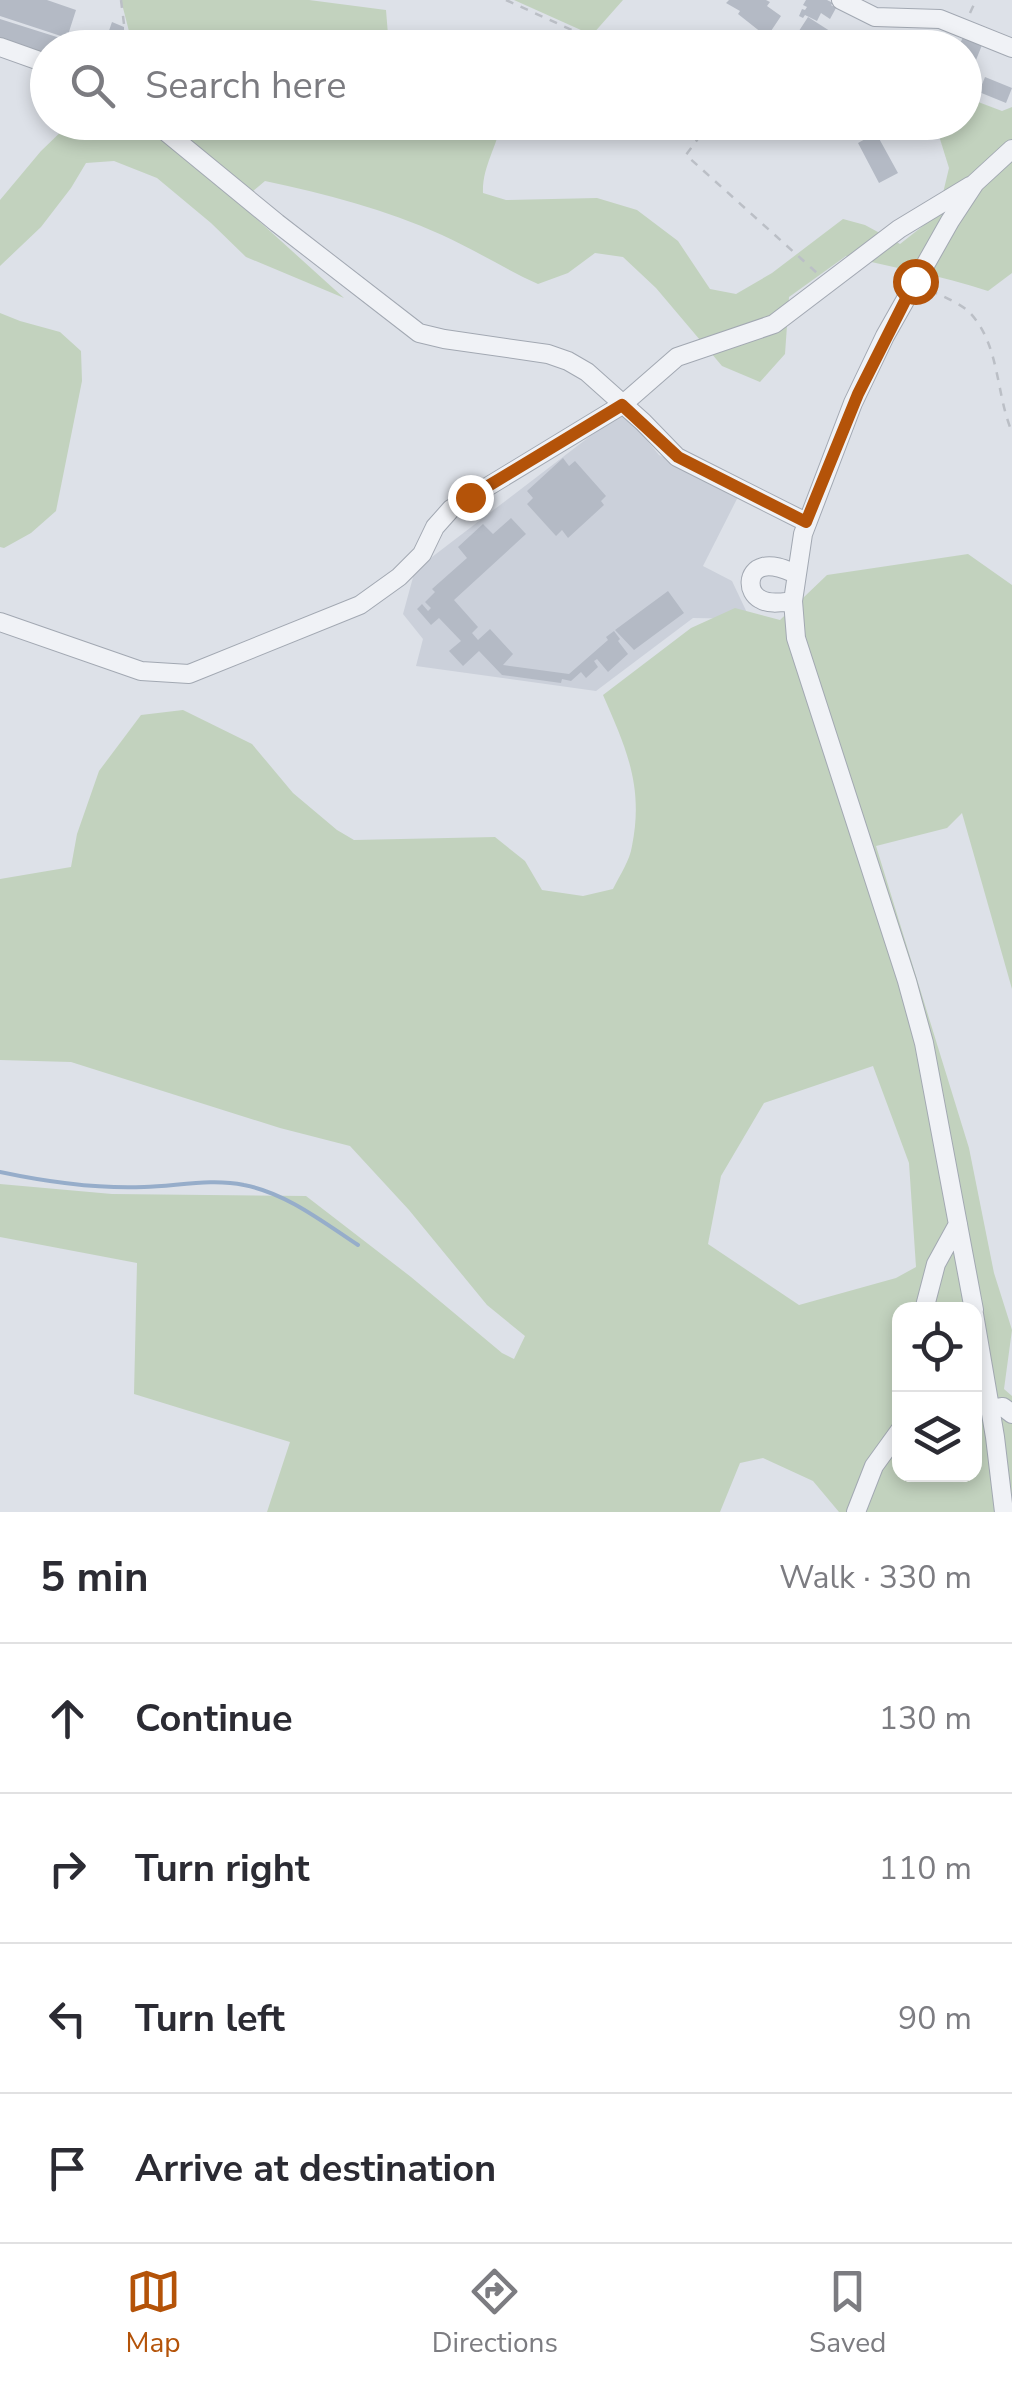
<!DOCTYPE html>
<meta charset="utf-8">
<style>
:root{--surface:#fff;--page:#f7f7f7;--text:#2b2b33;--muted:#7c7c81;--line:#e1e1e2;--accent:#b45309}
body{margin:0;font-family:"Nunito Sans",sans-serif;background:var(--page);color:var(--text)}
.controls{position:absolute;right:30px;bottom:30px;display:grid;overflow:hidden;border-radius:20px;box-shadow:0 5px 15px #0003}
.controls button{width:90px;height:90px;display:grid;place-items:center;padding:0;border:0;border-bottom:2px solid var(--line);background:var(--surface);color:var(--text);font:50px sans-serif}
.stop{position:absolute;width:30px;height:30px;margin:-22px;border:8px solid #b45309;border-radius:50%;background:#fff}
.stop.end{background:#b45309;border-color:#fff;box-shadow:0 2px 10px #0008}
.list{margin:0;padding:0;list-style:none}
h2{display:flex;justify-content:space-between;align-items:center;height:130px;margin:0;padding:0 40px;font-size:42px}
h2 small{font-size:32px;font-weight:400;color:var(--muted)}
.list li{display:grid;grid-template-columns:65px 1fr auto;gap:30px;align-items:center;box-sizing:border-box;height:150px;padding:0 40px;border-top:2px solid var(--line)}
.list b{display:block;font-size:38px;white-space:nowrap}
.list em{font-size:32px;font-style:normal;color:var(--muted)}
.icon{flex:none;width:55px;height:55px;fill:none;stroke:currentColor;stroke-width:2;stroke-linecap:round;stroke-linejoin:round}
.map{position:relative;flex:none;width:1012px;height:1512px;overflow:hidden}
.search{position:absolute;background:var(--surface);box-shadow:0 5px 15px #0003;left:30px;right:30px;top:30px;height:110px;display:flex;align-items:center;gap:25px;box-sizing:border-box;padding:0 35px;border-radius:55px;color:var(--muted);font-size:38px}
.sheet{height:730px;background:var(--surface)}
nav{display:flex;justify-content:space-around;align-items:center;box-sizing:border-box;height:140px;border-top:2px solid var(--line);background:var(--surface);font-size:28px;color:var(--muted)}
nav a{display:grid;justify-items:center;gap:5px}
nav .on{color:var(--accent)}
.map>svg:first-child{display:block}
.built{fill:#cbd0da}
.green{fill:#c2d2be;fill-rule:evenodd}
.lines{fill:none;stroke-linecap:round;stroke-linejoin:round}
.stream{stroke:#96adca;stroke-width:4}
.building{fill:#b4bac5}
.minor-casing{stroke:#a2a8b2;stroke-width:20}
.path{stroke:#bbbfc6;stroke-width:2.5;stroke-dasharray:8 8;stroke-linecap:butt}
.minor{stroke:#f0f2f6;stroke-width:18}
.route{stroke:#b45309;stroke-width:12}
</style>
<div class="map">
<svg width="1012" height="1512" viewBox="0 0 1012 1512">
<rect width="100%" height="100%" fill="#dde1e8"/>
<!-- built -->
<path class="built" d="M623,411L659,455L741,491L703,566L732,581L750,619L693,618L596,691L416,666L423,639L403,614L415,570Z"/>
<!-- green -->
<path class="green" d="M121,0H309L386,10L389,47H133Z
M514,0H623L592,35Z
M965,97L1002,111L1012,107V273L988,291C941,275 893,268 846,256L789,297L785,354L760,382L722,366L656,288L623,257L595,253L568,273L538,284C505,269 475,250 442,235C385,209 326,194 265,181L239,203L344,298L246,257L211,223L157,178L114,161L86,163L71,188L41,227L0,266V200L41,151L70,123H501C497,147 482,167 483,193L506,200L597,198L637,210L678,241L710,289L736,294L772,273L843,219L865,225L900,244L938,214L949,168L935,123L964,122Z
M0,313L20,321L60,332L81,351L82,381L56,511L31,533L4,548L0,547Z
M968,554L1012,585V989L962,813L947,828L876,846L969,1148L994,1273L1012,1330L1004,1389L1012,1396V1512H839L813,1481L763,1458L740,1463L720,1512H267L290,1442L134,1394L137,1263L0,1237V1184L112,1194L306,1196L411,1277L502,1353L514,1359L525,1336L487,1305L409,1210L350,1146L280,1128L71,1062L0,1060V879L71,867L77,834L99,771L141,715L183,710L252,744L293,793L337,830L354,840L495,837L525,861L542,890L583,896L613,889C620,875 630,860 632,846C644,786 626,748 603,695L691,628L735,608L780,620L827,575ZM873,1066L909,1163L916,1267L896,1278L799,1305L708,1244L721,1176L764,1103ZM900,1310H974V1474H900Z"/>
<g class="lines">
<!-- stream -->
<path class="stream" d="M0,1172C47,1182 96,1189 144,1187C177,1186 212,1178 244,1185C286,1193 323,1222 358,1245"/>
</g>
<!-- building -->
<path class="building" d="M0,0H47L76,10L67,38L0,16Z
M729,0H766L770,2L767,6L781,16L769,34L763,31L762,33L738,14L740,11L726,3Z
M806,0H827L833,3L831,5L836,8L830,19L821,13L817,21L805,15L803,18L799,16L802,9L805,10L807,7L803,5Z
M808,17L833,33L824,46L822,44L817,48L797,34Z
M0,19L60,38L57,48H48V54L0,38Z
M112,22L124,27V41L121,48H103Z
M963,37L982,45L976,60L966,55L969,50L959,46Z
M985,77L1012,88L1006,103L979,92Z
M876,133L898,173L879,183L858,143Z
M563,458L569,466L575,461L606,496L601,501L604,505L568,538L562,530L556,536L527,504L533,498L527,491Z
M511,518L526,534L454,600L478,627L472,633L478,640L490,629L513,654L503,665L569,674L608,640L606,637L614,631L620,639L618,641L628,654L608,672L597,659L594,661L598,667L586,678L581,672L571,681L562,679L561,683L502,675L479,651L463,666L449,651L461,641L439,618L431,625L417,609L422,604L428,611L431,608L425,602L435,592L432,589L467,558L458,547L483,524L493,534Z
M668,591L684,613L634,650L615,630Z"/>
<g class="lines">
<!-- minor casing -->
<g class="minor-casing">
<path id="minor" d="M841,0L875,17L940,19L1012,48
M0,47L48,64
M154,122L277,223L419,333L444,339L548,354L568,361L587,372L643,422L677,457L806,522
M793,601C783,602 769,605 760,599C747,592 747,571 763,567C774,564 786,570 796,574
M0,622L141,671L189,674L360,605L399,577L422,554L435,527L451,509L622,405L677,357L774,324L899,229L970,186
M924,1310L936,1264L958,1224
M974,1310L924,1043L907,981L796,638L793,601L803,534L853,403L885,336L950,221L975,183L1012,149
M974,1314L995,1437L1004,1512
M990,1409L1003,1407L1012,1414
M856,1512L874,1466L900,1430"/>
</g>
<!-- path -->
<path class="path" d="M121,0L127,48
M506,0L585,36L584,45L588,48
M970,13L976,0
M710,122L686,155L817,273
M930,290C943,297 961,303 971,314C1000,346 996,395 1012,432"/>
<!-- minor -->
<use href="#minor" class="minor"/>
</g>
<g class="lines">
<!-- route -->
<path class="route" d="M470,497L622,405L678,457L806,522L858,394L915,281"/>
</g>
</svg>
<div class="controls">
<button><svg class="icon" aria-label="locate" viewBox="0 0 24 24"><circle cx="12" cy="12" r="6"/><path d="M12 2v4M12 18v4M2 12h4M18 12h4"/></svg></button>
<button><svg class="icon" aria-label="layers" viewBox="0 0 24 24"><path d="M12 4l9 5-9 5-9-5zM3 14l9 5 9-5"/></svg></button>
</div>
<div class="stop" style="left:915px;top:281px"></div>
<div class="stop end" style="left:470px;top:497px"></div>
<div class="search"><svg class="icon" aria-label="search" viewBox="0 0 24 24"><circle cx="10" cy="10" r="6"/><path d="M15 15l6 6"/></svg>Search here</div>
</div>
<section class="sheet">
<h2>5 min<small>Walk · 330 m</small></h2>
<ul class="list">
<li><svg class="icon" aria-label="ahead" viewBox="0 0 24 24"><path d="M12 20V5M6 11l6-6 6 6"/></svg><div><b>Continue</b></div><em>130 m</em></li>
<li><svg class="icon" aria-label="right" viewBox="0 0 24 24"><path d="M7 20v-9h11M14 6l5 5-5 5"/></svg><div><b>Turn right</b></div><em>110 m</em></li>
<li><svg class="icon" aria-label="left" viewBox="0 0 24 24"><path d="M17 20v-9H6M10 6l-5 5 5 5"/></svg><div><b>Turn left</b></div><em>90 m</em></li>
<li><svg class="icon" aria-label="arrive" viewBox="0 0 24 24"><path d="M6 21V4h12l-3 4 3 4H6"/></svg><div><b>Arrive at destination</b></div></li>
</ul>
</section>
<nav>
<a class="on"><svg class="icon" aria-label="map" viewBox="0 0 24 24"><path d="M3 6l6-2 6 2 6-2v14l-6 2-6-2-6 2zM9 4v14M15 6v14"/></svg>Map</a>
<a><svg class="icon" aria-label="directions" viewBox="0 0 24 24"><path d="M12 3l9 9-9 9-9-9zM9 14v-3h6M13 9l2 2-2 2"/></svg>Directions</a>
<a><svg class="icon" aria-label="saved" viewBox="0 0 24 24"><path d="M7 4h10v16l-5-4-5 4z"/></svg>Saved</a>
</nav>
